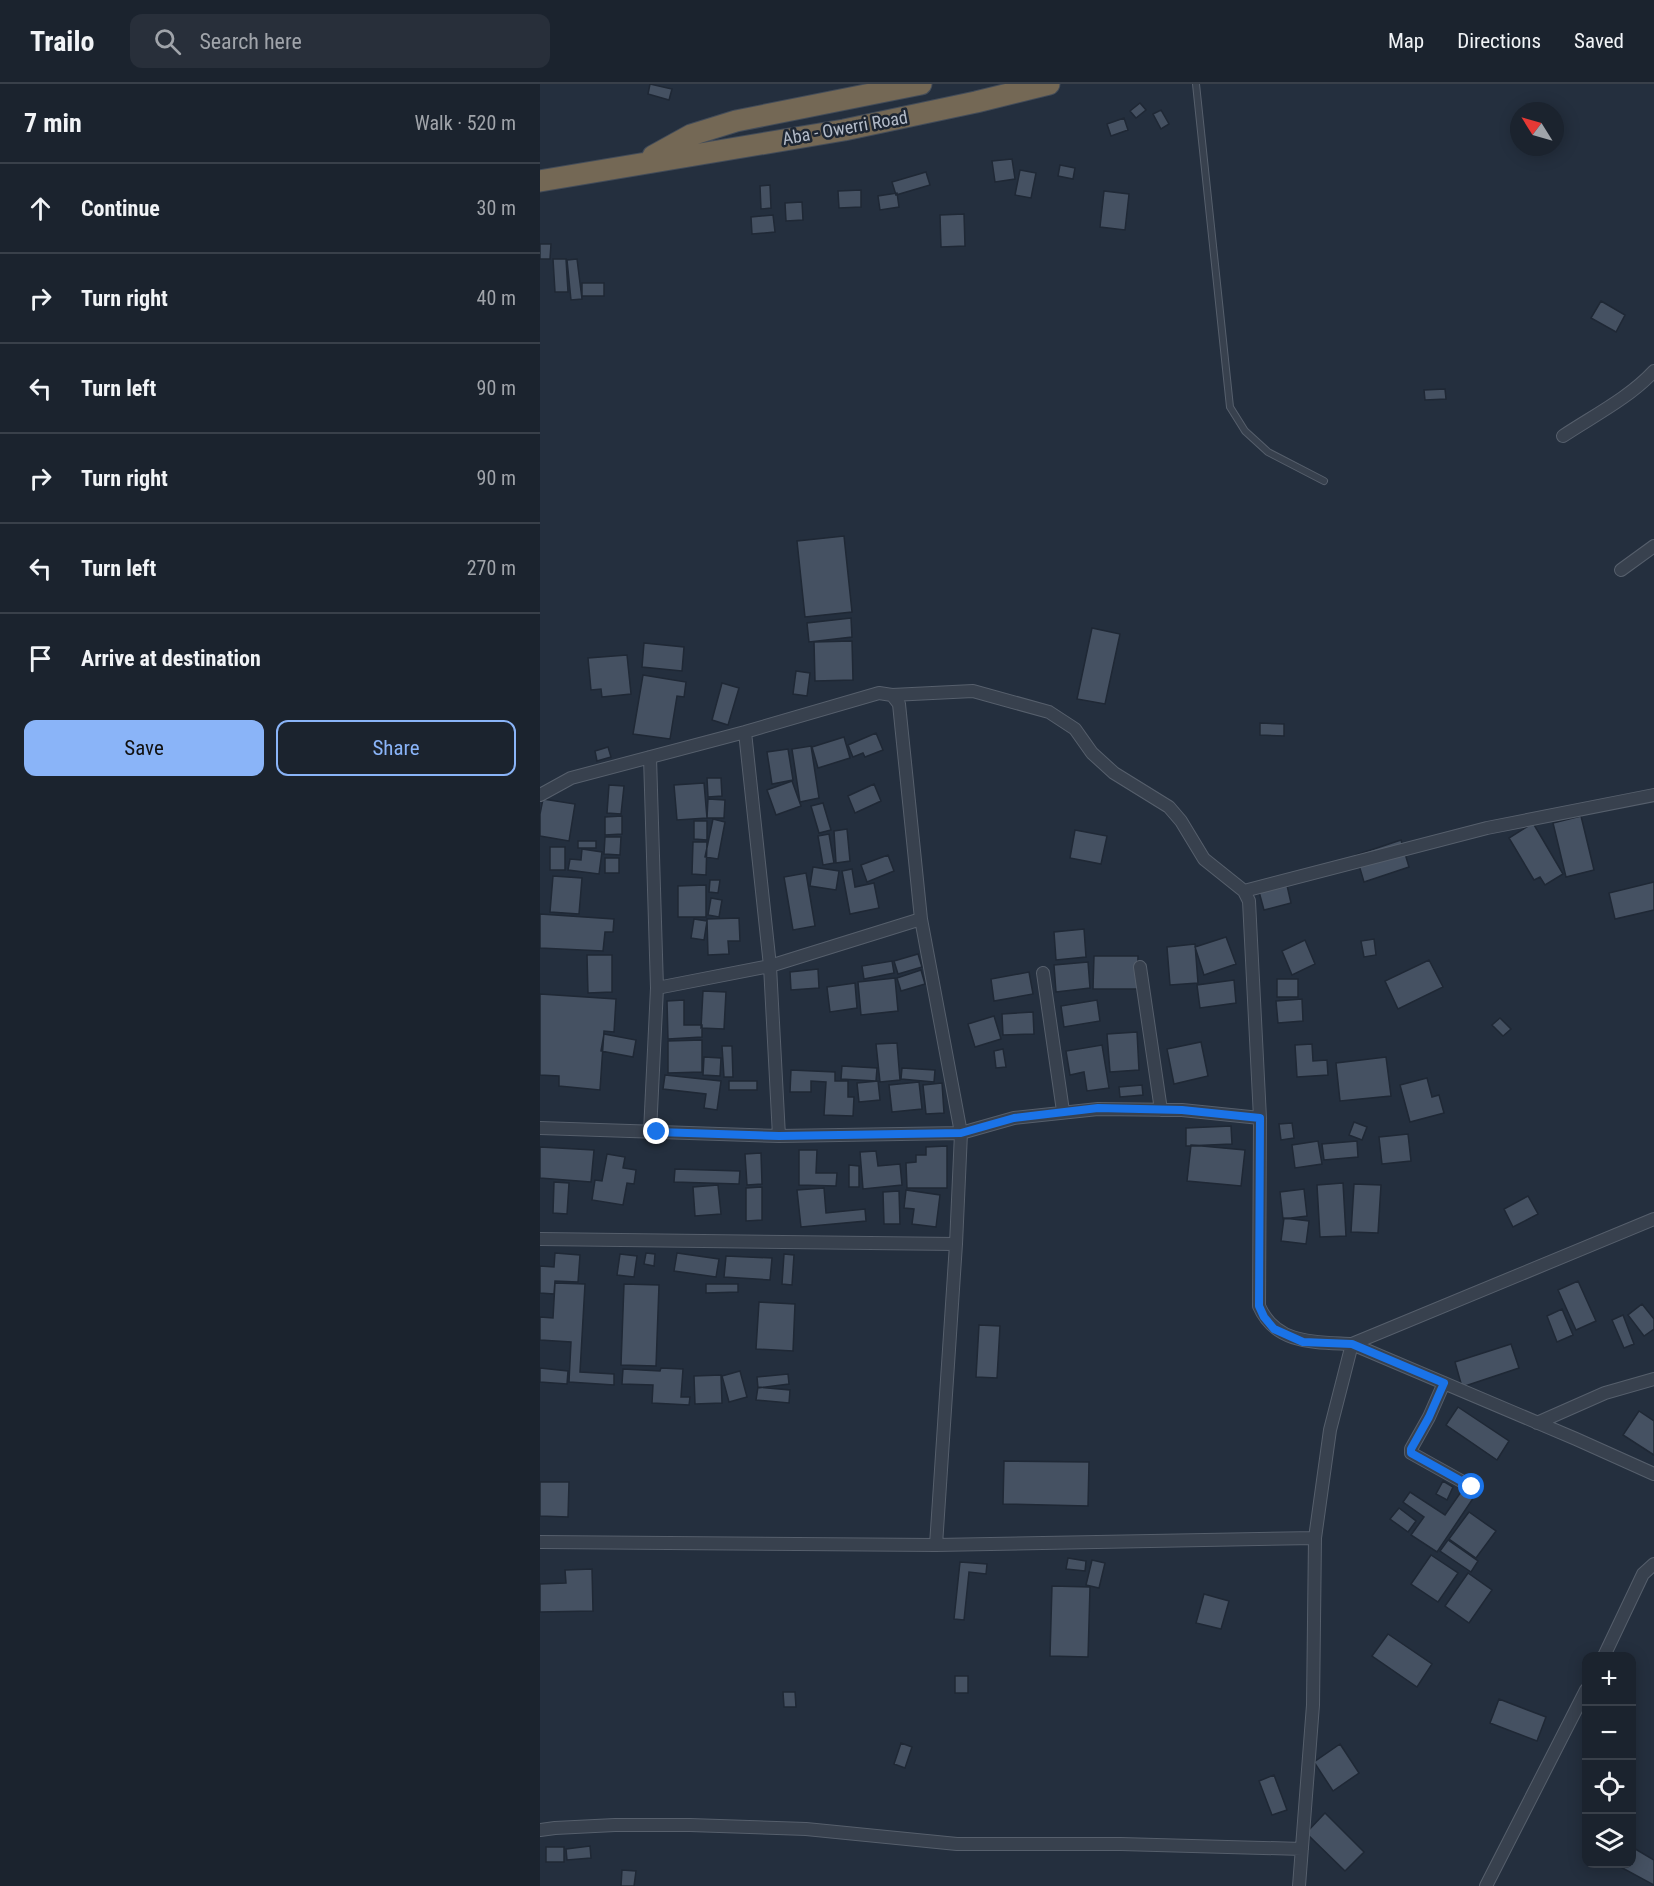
<!DOCTYPE html>
<meta charset="utf-8">
<style>
:root{--surface:#1b232e;--page:#282f3a;--text:#f1f3f6;--muted:#a0a4aa;--line:#39404a;--accent:#8ab4f8}
body{margin:0;font-family:"Roboto Condensed",sans-serif;background:var(--page);color:var(--text)}
.controls{position:absolute;right:18px;bottom:18px;display:grid;overflow:hidden;border-radius:12px;box-shadow:0 3px 15px #0003}
.controls button{width:54px;height:54px;display:grid;place-items:center;padding:0;border:0;border-bottom:2px solid var(--line);background:var(--surface);color:var(--text);font:30px sans-serif}
.compass{position:absolute;left:970px;top:18px;width:54px;height:54px;border-radius:50%;background:var(--surface);box-shadow:0 3px 15px #0003;rotate:307deg}
.stop{position:absolute;width:18px;height:18px;margin:-14px;border:4px solid #1a73e8;border-radius:50%;background:#fff}
.stop.end{background:#1a73e8;border-color:#fff;box-shadow:0 2px 6px #0008}
.list{margin:0;padding:0;list-style:none}
h2{display:flex;justify-content:space-between;align-items:center;height:78px;margin:0;padding:0 24px;font-size:26px}
h2 small{font-size:20px;font-weight:400;color:var(--muted)}
.list li{display:grid;grid-template-columns:39px 1fr auto;gap:18px;align-items:center;box-sizing:border-box;height:90px;padding:0 24px;border-top:2px solid var(--line)}
.list b{display:block;font-size:22px;white-space:nowrap}
.list em{font-size:20px;font-style:normal;color:var(--muted)}
.actions{display:flex;gap:12px;padding:18px 24px}
.actions a{flex:1;padding:14px 0;border:2px solid var(--accent);border-radius:12px;text-align:center;font-size:21px;color:var(--accent)}
.actions .main{background:var(--accent);color:#111}
.icon{flex:none;width:33px;height:33px;fill:none;stroke:currentColor;stroke-width:2;stroke-linecap:round;stroke-linejoin:round}
.map{position:relative;flex:none;width:1114px;height:1802px;overflow:hidden}
header{display:flex;align-items:center;gap:36px;box-sizing:border-box;height:84px;padding:0 30px;background:var(--surface);border-bottom:2px solid var(--line)}
header strong{font-size:28px}
nav{display:flex;gap:33px;margin-inline-start:auto;font-size:21px}
.search{width:420px;height:54px;background:var(--page);display:flex;align-items:center;gap:15px;box-sizing:border-box;padding:0 21px;border-radius:12px;color:var(--muted);font-size:22px}
main{display:flex}
aside{flex:1;background:var(--surface)}
.map>svg:first-child{display:block}
.building{fill:#455162;stroke:#1f2835;stroke-width:1.5}
.lines{fill:none;stroke-linecap:round;stroke-linejoin:round}
.lane-casing{stroke:#565f6c;stroke-width:8}
.street-casing{stroke:#565f6c;stroke-width:14}
.highway-casing{stroke:#434c59;stroke-width:23}
.lane{stroke:#38414e;stroke-width:6}
.street{stroke:#38414e;stroke-width:12}
.highway{stroke:#746855;stroke-width:21}
.route{stroke:#1a73e8;stroke-width:8}
.labels{text-anchor:middle;stroke-width:5;stroke-linejoin:round;paint-order:stroke}
.street-label{font-size:18px;fill:#b4bcc9;stroke:#1d2633}
</style>
<header>
<strong>Trailo</strong>
<div class="search"><svg class="icon" aria-label="search" viewBox="0 0 24 24"><circle cx="10" cy="10" r="6"/><path d="M15 15l6 6"/></svg>Search here</div>
<nav><a>Map</a><a>Directions</a><a>Saved</a></nav>
</header>
<main>
<aside>
<h2>7 min<small>Walk · 520 m</small></h2>
<ul class="list">
<li><svg class="icon" aria-label="ahead" viewBox="0 0 24 24"><path d="M12 20V5M6 11l6-6 6 6"/></svg><div><b>Continue</b></div><em>30 m</em></li>
<li><svg class="icon" aria-label="right" viewBox="0 0 24 24"><path d="M7 20v-9h11M14 6l5 5-5 5"/></svg><div><b>Turn right</b></div><em>40 m</em></li>
<li><svg class="icon" aria-label="left" viewBox="0 0 24 24"><path d="M17 20v-9H6M10 6l-5 5 5 5"/></svg><div><b>Turn left</b></div><em>90 m</em></li>
<li><svg class="icon" aria-label="right" viewBox="0 0 24 24"><path d="M7 20v-9h11M14 6l5 5-5 5"/></svg><div><b>Turn right</b></div><em>90 m</em></li>
<li><svg class="icon" aria-label="left" viewBox="0 0 24 24"><path d="M17 20v-9H6M10 6l-5 5 5 5"/></svg><div><b>Turn left</b></div><em>270 m</em></li>
<li><svg class="icon" aria-label="arrive" viewBox="0 0 24 24"><path d="M6 21V4h12l-3 4 3 4H6"/></svg><div><b>Arrive at destination</b></div></li>
</ul>
<div class="actions"><a class="main">Save</a><a>Share</a></div>
</aside>
<div class="map">
<svg width="1114" height="1802" viewBox="0 0 1114 1802">
<rect width="100%" height="100%" fill="#242f3e"/>
<!-- building -->
<path class="building" d="M110,0L132,5L129,16L108,10Z
M600,19L606,26L596,34L590,27Z
M621,26L629,40L621,45L613,30Z
M584,34L588,46L571,52L567,40Z
M472,75L475,95L455,98L452,77Z
M520,81L535,84L533,95L518,92Z
M480,86L496,89L491,114L475,111Z
M386,88L390,101L356,111L352,98Z
M230,101L231,124L221,125L220,102Z
M321,106V123L299,124L298,107Z
M564,107L589,110L585,146L560,143Z
M357,109L359,123L340,126L338,112Z
M262,118L263,136L246,137L245,119Z
M424,130L425,162L401,163L400,131Z
M233,131L235,148L212,150L211,133Z
M0,160H11L10,175H0Z
M13,175H26L28,208H15Z
M37,175L42,215L31,216L27,176Z
M42,199H64V212H42Z
M1061,217L1085,231L1076,248L1051,234Z
M905,305L906,315L885,316L884,306Z
M304,452L312,528L265,533L257,457Z
M311,534L312,553L269,558L267,539Z
M552,544L580,550L565,620L537,615Z
M312,557L313,596L275,597L274,558Z
M104,559L144,563L142,587L102,583Z
M87,571L91,610L62,613L61,605L51,606L48,574Z
M256,587L270,589L267,612L253,610Z
M103,591L146,598L144,613L137,612L130,655L93,650Z
M182,599L199,604L188,641L172,636Z
M720,639L744,640V652L720,651Z
M336,649L343,666L325,673L323,669L313,673L308,661Z
M304,653L310,674L278,684L272,663Z
M271,662L279,714L260,718L252,665Z
M68,663L71,673L57,677L55,667Z
M248,665L253,696L232,700L227,668Z
M167,694H181L182,712L168,713Z
M252,697L261,722L236,731L227,706Z
M164,699L167,734L137,736L134,701Z
M334,700L341,717L315,729L308,712Z
M69,701L84,702L81,730L67,729Z
M3,715L35,720L29,757L0,752V730Z
M168,715L185,716L184,734H167Z
M283,719L291,746L279,749L271,722Z
M82,732V750L65,751V733Z
M1041,732L1054,786L1026,793L1013,739Z
M173,735L185,738L178,775L165,773Z
M154,737H167V756L154,755Z
M993,739L1023,790L1005,801L1000,793L994,796L969,754Z
M307,745L310,777L296,779L294,747Z
M535,746L567,752L561,780L530,774Z
M289,750L294,779L283,781L278,752Z
M65,753H81L80,771L64,770Z
M861,756L869,783L824,798L816,771Z
M38,757H56V764H38Z
M153,758H167L166,791L152,790Z
M10,763H25V786H10Z
M42,765L62,768L59,790L28,786L30,775L41,776Z
M348,771L354,787L327,798L321,781Z
M65,774H79V789H65Z
M273,783L299,787L296,806L270,802Z
M312,785L315,803L334,799L339,824L310,830L302,787Z
M266,789L275,842L253,846L244,793Z
M13,792L42,794L39,830L10,828Z
M170,796H180L178,809L169,808Z
M746,797L751,819L724,826L718,804Z
M1114,798V826L1075,835L1069,809Z
M166,801V833H138V802Z
M171,814L182,816L179,833L168,831Z
M0,830L74,835L73,848H65L63,867L0,864Z
M199,834L200,857H188L189,870L168,871L167,835Z
M154,835L167,837L164,856L151,854Z
M544,845L546,873L516,876L514,848Z
M686,853L696,880L664,891L655,863Z
M834,855L836,871L824,873L821,857Z
M765,856L775,880L752,891L742,867Z
M655,860L658,899L630,901L627,863Z
M378,870L382,883L358,890L354,877Z
M47,871H72V908L48,909Z
M554,872H598L597,905H553Z
M889,876L903,903L858,925L845,897Z
M352,877L354,889L324,895L322,882Z
M548,878L550,904L516,908L514,881Z
M278,885L279,904L251,906L250,888Z
M381,886L385,900L361,907L357,894Z
M489,888L493,910L454,917L451,895Z
M355,894L358,927L321,931L318,898Z
M737,895H758V913H737Z
M694,896L696,919L660,924L657,901Z
M315,899L317,924L290,928L287,903Z
M163,907L186,908L184,945L161,944Z
M0,910L76,915L74,948L64,947L60,1006L19,1002V992L0,991Z
M762,915L763,937L738,939L736,917Z
M144,916V941H162V953L128,955L127,917Z
M557,916L560,937L524,943L521,922Z
M493,928L494,950L463,951L462,930Z
M454,932L461,955L435,963L428,940Z
M960,934L971,945L963,952L952,941Z
M597,948L599,986L570,988L567,950Z
M64,950L96,956L93,973L61,967Z
M162,956V988L128,989V957Z
M661,958L668,992L634,1000L627,965Z
M357,959L360,996L340,998L336,960Z
M772,960L773,977L787,976L788,991L757,993L755,961Z
M562,961L569,1004L547,1007L544,988L530,991L526,967Z
M182,962H192L193,993H184Z
M463,965L466,983L456,984L454,967Z
M164,973L181,974L180,992L163,991Z
M846,973L851,1012L800,1017L796,979Z
M302,982L337,984L336,997L301,995Z
M362,984L395,986L394,998L361,995Z
M251,986L295,988V997H308V1013H314L313,1032L284,1031L286,998L271,997V1008H250Z
M125,991L181,997L177,1026L164,1024L166,1010L123,1005Z
M887,994L892,1013L899,1011L904,1029L870,1038L860,1001Z
M189,997H217V1006H189Z
M338,997L340,1016L319,1018L317,999Z
M379,998L382,1025L352,1028L349,1001Z
M402,999L404,1029L386,1030L383,1001Z
M602,1001L603,1011L580,1013L579,1003Z
M814,1038L827,1043L822,1056L809,1051Z
M752,1039L754,1054L741,1056L739,1040Z
M691,1042L692,1060L646,1062V1044Z
M868,1050L871,1077L842,1080L839,1053Z
M778,1057L782,1080L755,1084L752,1061Z
M817,1057L818,1073L784,1076L782,1060Z
M651,1061L705,1066L701,1102L647,1097Z
M407,1062V1104H367L366,1079L376,1078V1071H386V1063Z
M0,1063L54,1066L51,1098L0,1094Z
M259,1066H277L276,1089H297L296,1102L259,1101Z
M336,1067L338,1082L360,1080L362,1101L323,1105L320,1068Z
M221,1069L222,1100L207,1101L205,1070Z
M67,1070L85,1073L83,1084L96,1086L94,1100L87,1099L83,1121L52,1116L55,1096L62,1097Z
M309,1081L319,1082V1103H309Z
M135,1085L200,1087L199,1100L134,1098Z
M14,1098L29,1099L27,1130L13,1129Z
M803,1099L806,1152L780,1153L777,1101Z
M814,1100L841,1101L838,1149L811,1148Z
M178,1101L181,1130L155,1132L153,1103Z
M222,1103V1136L206,1137V1104Z
M284,1104L286,1129L325,1125L326,1137L261,1143L257,1106Z
M764,1105L767,1132L743,1135L740,1108Z
M366,1106L400,1111L396,1143L372,1140L374,1125L364,1124Z
M359,1107L360,1140H344L343,1108Z
M988,1112L998,1130L973,1143L964,1125Z
M744,1134L769,1137L766,1160L741,1157Z
M15,1169L40,1171L38,1198L15,1197L14,1210L0,1209V1182L14,1183Z
M106,1169L115,1170L114,1182L104,1180Z
M137,1169L179,1175L176,1193L134,1187Z
M80,1170L97,1172L94,1193L77,1191Z
M244,1170L254,1171L252,1201L242,1200Z
M186,1172L232,1174L230,1196L184,1193Z
M1038,1197L1056,1237L1036,1246L1018,1206Z
M15,1199L45,1200L40,1288L74,1290V1301L29,1298L31,1258L0,1256V1233L13,1234Z
M84,1200L119,1201L116,1282L81,1281Z
M166,1200H198V1208L166,1209Z
M219,1218L255,1220L253,1267L216,1265Z
M1102,1220L1114,1235V1245L1104,1252L1088,1231Z
M1022,1225L1033,1251L1017,1258L1007,1232Z
M1083,1231L1094,1260L1084,1264L1072,1236Z
M439,1241L460,1242L457,1294L436,1293Z
M971,1260L979,1284L922,1303L915,1278Z
M0,1284L28,1287L27,1300L0,1298Z
M121,1284L143,1285L141,1313H150L149,1321L112,1319L113,1301L82,1300L83,1285L120,1287Z
M200,1287L207,1313L189,1318L182,1292Z
M248,1290L249,1300L218,1304L217,1293Z
M181,1291L182,1319L155,1320L154,1292Z
M218,1303L250,1306L249,1319L216,1316Z
M918,1323L969,1357L957,1376L906,1341Z
M1099,1327L1114,1337V1371L1083,1351Z
M464,1377L549,1378L548,1422L463,1420Z
M903,1397L913,1403L907,1416L896,1410Z
M0,1398H29L28,1433L0,1432Z
M923,1405L934,1413L897,1468L871,1451L884,1433L863,1418L870,1408L905,1431Z
M859,1424L876,1437L868,1448L850,1435Z
M929,1428L956,1447L936,1474L909,1455Z
M908,1456L938,1477L931,1488L900,1467Z
M891,1471L918,1489L898,1518L871,1500Z
M528,1474L546,1477L545,1487L526,1485Z
M552,1476L565,1479L559,1504L546,1501Z
M420,1478L447,1480L446,1490L429,1488L424,1536L414,1535Z
M52,1485L53,1527L0,1528V1500L26,1499L25,1486Z
M928,1489L952,1506L929,1539L905,1522Z
M512,1502L550,1503L548,1573L510,1572Z
M664,1510L689,1517L681,1545L656,1539Z
M848,1550L892,1580L877,1603L832,1572Z
M415,1592H428V1609H415Z
M243,1608H255L256,1623H244Z
M959,1615L1006,1633L997,1657L950,1639Z
M361,1659L372,1663L365,1684L354,1680Z
M800,1660L819,1689L793,1707L774,1678Z
M734,1691L747,1726L732,1731L719,1697Z
M785,1729L824,1768L805,1787L766,1749Z
M50,1762L51,1774L27,1776L26,1765Z
M6,1763H24V1778H6Z
M1092,1763L1114,1776V1801L1075,1780H1092Z
M82,1786L96,1787L94,1802H81Z"/>
<g class="lines">
<!-- lane casing -->
<g class="lane-casing">
<path id="lane" d="M656,0L690,323L705,347L728,368L784,397"/>
</g>
<!-- street casing -->
<g class="street-casing">
<path id="street" d="M1023,352C1053,332 1089,314 1114,287
M1081,486L1114,462
M352,611L433,607L509,628L535,645L552,669L574,689L629,723L641,737L664,775L704,807L709,817L720,1034L719,1222C736,1261 776,1258 812,1260L1114,1135
M205,648L230,882L239,1052
M0,711L31,694L205,648L339,609L352,611L359,620L381,835L421,1049L416,1160L396,1461L0,1458
M704,807L947,744L1114,711
M600,883L621,1026
M503,889L523,1027
M117,904L230,882L381,835
M0,1044L239,1052L421,1049L474,1034L558,1025L642,1026L720,1034
M110,1048L117,904L110,673
M0,1155L416,1160
M904,1299L889,1333L871,1365V1369L932,1403
M997,1339L1065,1309L1114,1295
M396,1461L775,1454
M1064,1572L1103,1490L1114,1480
M0,1746L15,1744L75,1741H150L266,1745L417,1760H581L762,1765
M759,1802L773,1621L775,1454L790,1346L812,1260L1036,1355L1114,1390
M946,1802L1046,1606"/>
</g>
<!-- highway casing -->
<g class="highway-casing">
<path id="highway" d="M113,72L151,51L196,37L381,0
M0,97L304,46L436,18L509,0"/>
</g>
<!-- lane -->
<use href="#lane" class="lane"/>
<!-- street -->
<use href="#street" class="street"/>
<!-- highway -->
<use href="#highway" class="highway"/>
</g>
<g class="lines">
<!-- route -->
<path class="route" d="M117,1048L239,1052L421,1049L474,1034L558,1024L642,1026L720,1034L719,1222L724,1233L734,1245L763,1258L812,1260L904,1299L889,1333L871,1365V1369L932,1403"/>
</g>
<g class="labels">
<!-- street labels -->
<g class="street-label">
<text transform="translate(305 44) rotate(-10)" y="6">Aba - Owerri Road</text>
</g>
</g>
</svg>
<div class="controls">
<button>+</button>
<button>−</button>
<button><svg class="icon" aria-label="locate" viewBox="0 0 24 24"><circle cx="12" cy="12" r="6"/><path d="M12 2v4M12 18v4M2 12h4M18 12h4"/></svg></button>
<button><svg class="icon" aria-label="layers" viewBox="0 0 24 24"><path d="M12 4l9 5-9 5-9-5zM3 14l9 5 9-5"/></svg></button>
</div>
<svg class="compass" viewBox="-18 -18 36 36"><path d="M0-13l5 13h-10z" fill="#e53935"/><path d="M0 13l5-13h-10z" fill="#a0a4aa"/></svg>
<div class="stop" style="left:932px;top:1403px"></div>
<div class="stop end" style="left:117px;top:1048px"></div>
</div>
</main>
